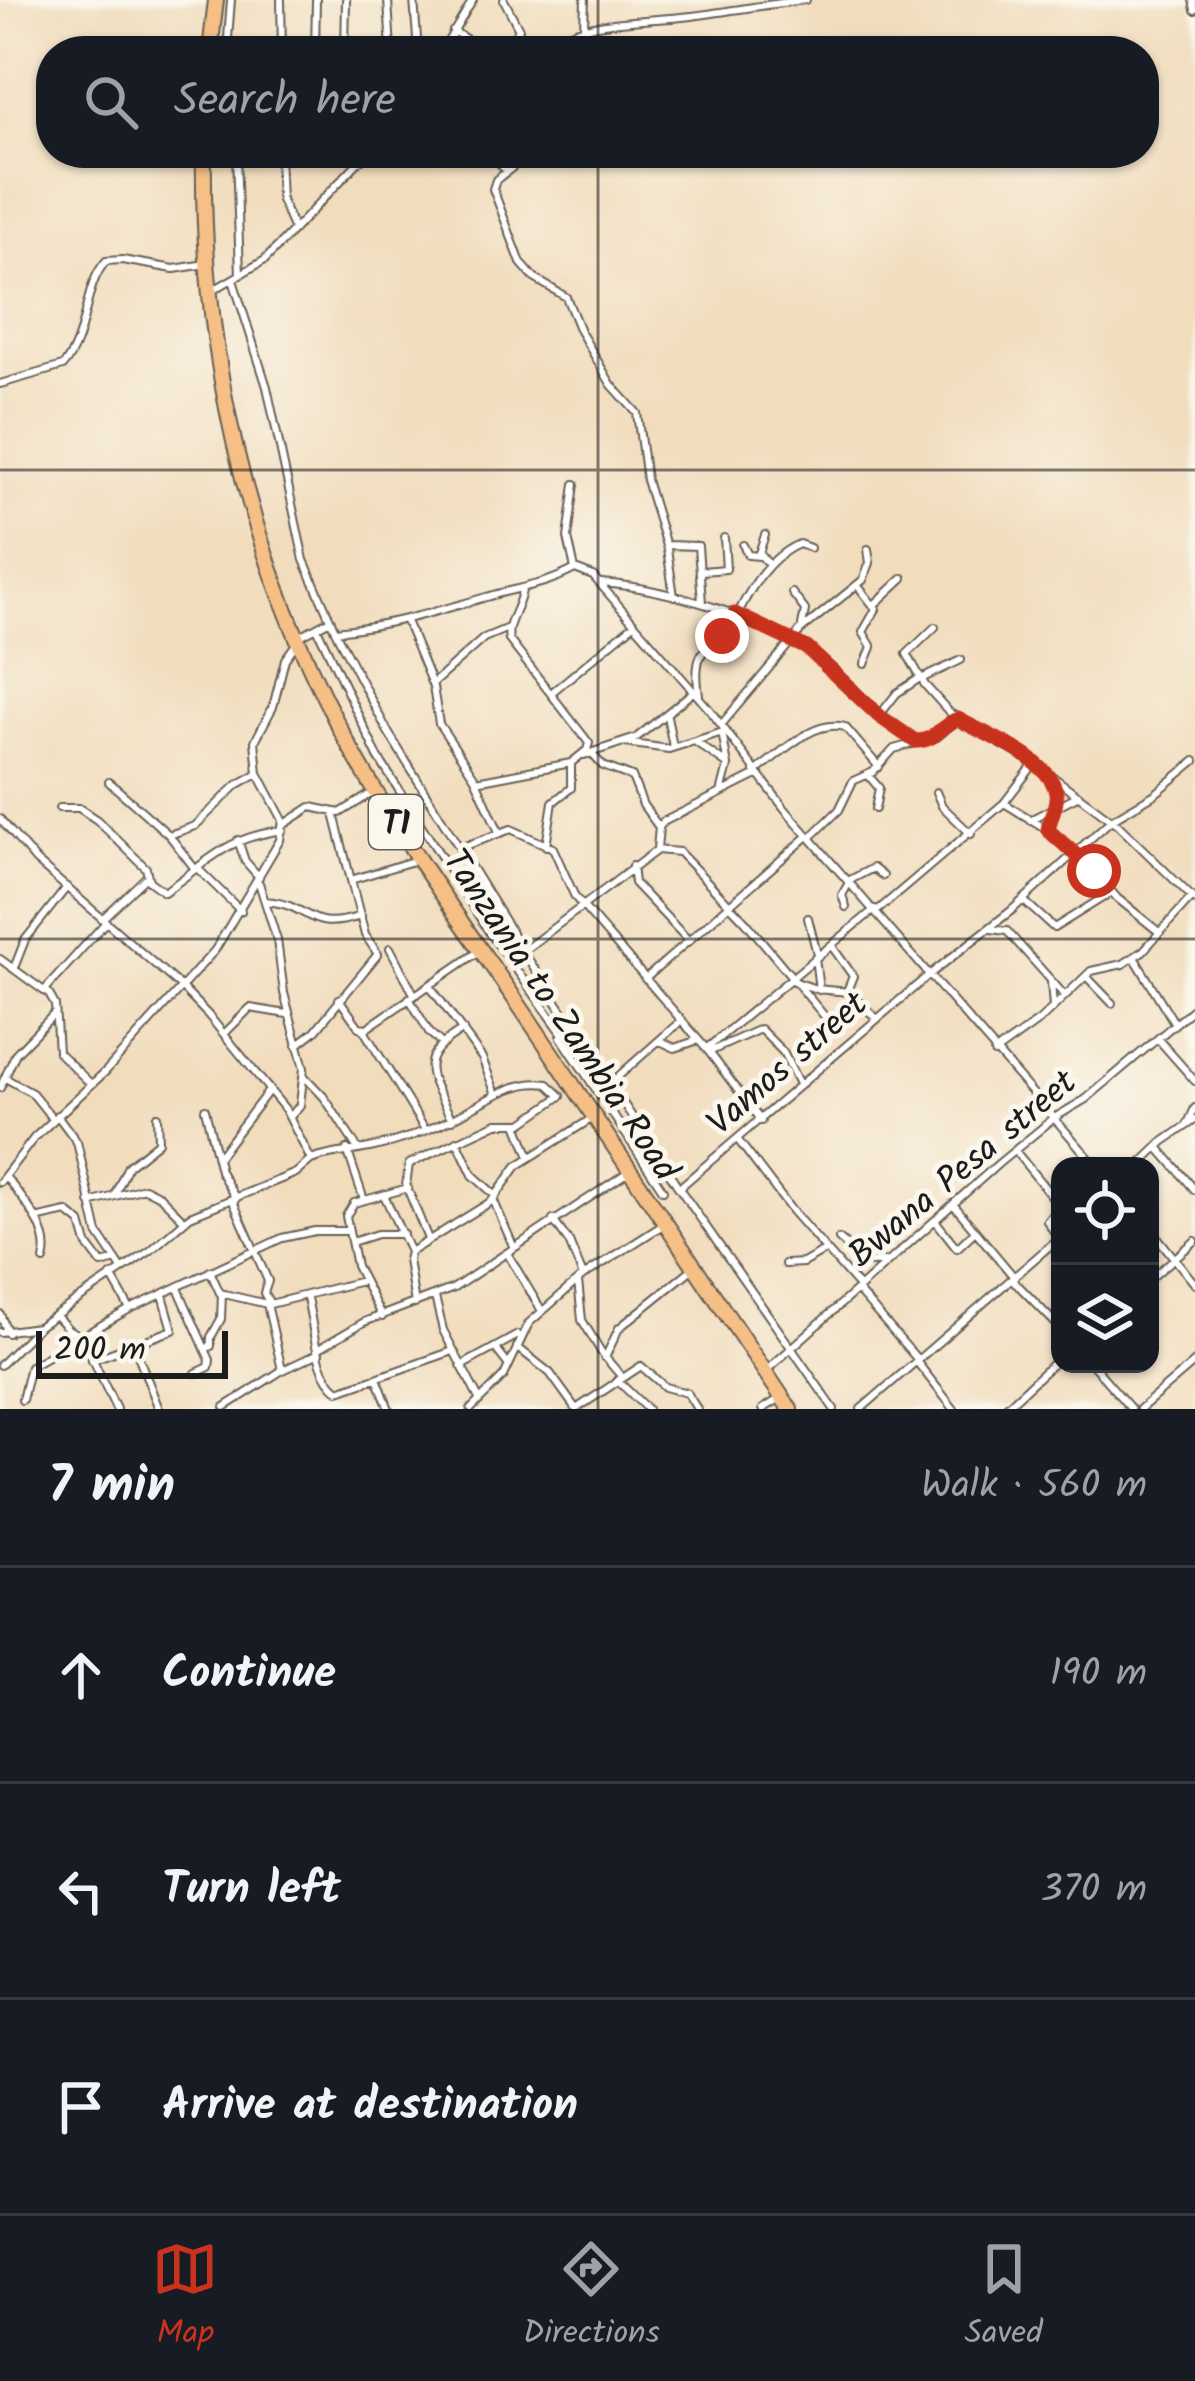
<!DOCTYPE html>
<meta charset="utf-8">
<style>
:root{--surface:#171b24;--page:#20242c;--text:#f1f3f6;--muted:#9ea1a6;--line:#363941;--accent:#c8321e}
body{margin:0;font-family:Kalam,sans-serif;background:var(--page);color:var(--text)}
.controls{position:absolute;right:36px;bottom:36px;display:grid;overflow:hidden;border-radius:24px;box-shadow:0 3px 9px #0004}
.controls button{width:108px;height:108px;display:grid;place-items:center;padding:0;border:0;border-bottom:3px solid var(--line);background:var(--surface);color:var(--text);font:60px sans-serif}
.scale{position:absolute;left:36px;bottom:30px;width:192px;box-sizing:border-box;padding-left:12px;border:6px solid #1c1c1c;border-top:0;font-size:33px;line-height:42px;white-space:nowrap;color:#1c1c1c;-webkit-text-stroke:9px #fbf7ec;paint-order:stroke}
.stop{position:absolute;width:36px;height:36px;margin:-27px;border:9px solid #c8321e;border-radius:50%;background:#fff}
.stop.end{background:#c8321e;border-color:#fff;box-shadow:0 3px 12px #0008}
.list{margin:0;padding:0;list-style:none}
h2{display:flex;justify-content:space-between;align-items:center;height:156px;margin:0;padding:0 48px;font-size:51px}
h2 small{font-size:39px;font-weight:400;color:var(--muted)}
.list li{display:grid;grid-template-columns:78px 1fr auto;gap:36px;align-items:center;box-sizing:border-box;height:216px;padding:0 48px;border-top:3px solid var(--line)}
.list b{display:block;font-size:45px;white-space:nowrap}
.list em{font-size:39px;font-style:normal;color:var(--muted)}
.icon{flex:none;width:66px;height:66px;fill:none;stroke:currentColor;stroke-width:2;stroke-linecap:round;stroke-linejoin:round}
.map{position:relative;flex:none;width:1195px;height:1409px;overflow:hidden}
.search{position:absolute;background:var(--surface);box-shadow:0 3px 9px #0004;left:36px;right:36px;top:36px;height:132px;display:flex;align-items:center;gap:30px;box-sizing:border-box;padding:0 42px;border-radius:48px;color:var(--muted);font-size:45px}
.sheet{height:804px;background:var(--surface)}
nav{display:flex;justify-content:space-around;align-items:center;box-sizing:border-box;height:168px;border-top:3px solid var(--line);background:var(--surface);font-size:33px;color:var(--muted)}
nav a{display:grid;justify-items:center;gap:6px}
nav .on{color:var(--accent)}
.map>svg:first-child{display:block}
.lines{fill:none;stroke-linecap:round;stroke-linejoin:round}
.street-casing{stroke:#675f54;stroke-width:10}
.highway-casing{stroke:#675f54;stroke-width:18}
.street{stroke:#fff;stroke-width:6}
.highway{stroke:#f5bf86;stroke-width:14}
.route{stroke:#c8321e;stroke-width:15}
.grid{fill:none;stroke:#1c1c1c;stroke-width:3;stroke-opacity:0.55}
.labels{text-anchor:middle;stroke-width:10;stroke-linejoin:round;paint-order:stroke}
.shield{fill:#fbf7ec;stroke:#5f5e5a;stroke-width:3}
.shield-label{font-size:33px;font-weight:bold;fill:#1c1c1c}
.street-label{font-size:36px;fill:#1c1c1c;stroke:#fbf7ec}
</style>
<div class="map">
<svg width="1195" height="1409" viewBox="0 0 1195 1409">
<rect width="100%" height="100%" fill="#fbf7ec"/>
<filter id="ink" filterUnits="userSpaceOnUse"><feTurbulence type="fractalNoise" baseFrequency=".00833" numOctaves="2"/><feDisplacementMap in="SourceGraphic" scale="24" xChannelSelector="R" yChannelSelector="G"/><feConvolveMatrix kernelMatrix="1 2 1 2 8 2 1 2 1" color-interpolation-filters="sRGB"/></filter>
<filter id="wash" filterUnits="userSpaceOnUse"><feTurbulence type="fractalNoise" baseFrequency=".004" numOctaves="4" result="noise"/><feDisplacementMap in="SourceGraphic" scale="48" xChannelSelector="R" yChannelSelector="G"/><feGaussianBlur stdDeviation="2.7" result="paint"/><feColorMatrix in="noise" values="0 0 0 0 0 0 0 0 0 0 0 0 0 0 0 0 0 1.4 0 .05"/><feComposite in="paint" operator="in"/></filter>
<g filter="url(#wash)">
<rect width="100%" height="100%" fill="#f1dcbc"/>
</g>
<g filter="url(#ink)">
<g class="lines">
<!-- street casing -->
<g class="street-casing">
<path id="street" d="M281,0L282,51
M388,0L391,51
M414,0L418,51
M1193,0L1195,10
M584,26L585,0
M453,31L485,51
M227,51L231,0
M315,51L316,0
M345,51L346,0
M442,51L473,0
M502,51L519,29L504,0
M535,51C588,16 632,23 692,16C730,11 768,4 806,0
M236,153L240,275
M279,153L281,200L294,230
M491,153L506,171
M531,153L496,180L493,189L521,263L534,278L566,297L580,331L611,384L637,413L646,480L667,549L674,596
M233,280L267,387L304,560L338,637L388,732L523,951L679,1188L834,1409
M210,292L265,260L367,153
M0,384L63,366C89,335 82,288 106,261L122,260L174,269L206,264
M765,535L759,553L769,565
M666,545L698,546L702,603
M743,545L748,555L760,556
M575,569L568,538L575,484
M702,571L726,569L724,538
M601,583C666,588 774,620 825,662C857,689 879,720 915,741
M858,586L876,609L863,632L872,647L865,664
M522,589C521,607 505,623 509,640L589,743L587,750L571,763V788L553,802L546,846
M792,593L805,610L802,626
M875,604L903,578
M737,616C750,588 770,556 799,544L810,548
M406,621L433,687L439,724L475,778L499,832
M935,627L907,654L925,685L950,713L1037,765L1117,824L1195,900
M317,628L378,757L489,932L563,1034
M335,631C393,625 438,611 493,595C523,587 548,584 575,569L593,576L709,709L785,809L1096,1166
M300,636L330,620
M921,679L961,660
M432,684L484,638L508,628
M551,693L633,625
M699,695C689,630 724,656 735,614
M667,716L673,747
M879,716L897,693L920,678
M721,725L801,630L863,580L870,563L868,549
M625,743L669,749L726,731
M697,743L728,765
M591,753L603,766L632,777L643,805L658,826
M584,755L636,738L693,692
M755,772C781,754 812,719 845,727L879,767
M1049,773L1056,791L1054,806
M868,775L879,788L875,809
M476,781L571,763
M109,782L169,835
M936,792L942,806L971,834
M721,793L728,766L722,732
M1004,803L1048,830L1073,855
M59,808H79L97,820L146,868L149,881
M0,819L36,861L180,986L209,1016L285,1109L311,1160C333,1152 352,1152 374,1147C397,1142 424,1132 445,1122C478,1108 510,1078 548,1084L561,1096
M1030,820L1079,795
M285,824L311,807L340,813L374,792
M810,838L839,810L853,781L873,772L894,749L937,737L958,719
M238,840L245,861L259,877
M460,848L511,829L553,848L575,897L709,1052L761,1121
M657,849L659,827L663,822L757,775
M1077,851L1117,898L1159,932
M632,866L634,883L689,941
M197,868L241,911
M195,869L169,835L195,826L237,785L258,773
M354,879L416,860
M850,880L873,868L883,876
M259,883L277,940L284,993L304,1068L300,1105L290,1117
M1023,900L1054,928L1112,892
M265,901C315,905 304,934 361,916
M846,907L842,895L850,881
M877,911L1004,803L1035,763
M808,918L817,954
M102,919L145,878L164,892C210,861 224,838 283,830
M991,929L1007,931L1065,996
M831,945L853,976L847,991
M390,948L414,994
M523,951L657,850L679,852L746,922L831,1024
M815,957L819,990
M1134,957L1175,1024
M0,959L44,991L105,923
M14,968L25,940L67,887
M1086,976L1112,1003
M645,979L808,836
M793,981L816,989L849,992L877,1019
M1051,982L1053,1007
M430,986L482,1058L496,1094
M46,989L55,1005L58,1052L90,1083
M409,998L429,1032L441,1043
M339,999L359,1027L367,1028L478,952
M363,1029L424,1128
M224,1034L250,1008L287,1014
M561,1037L663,1190
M1158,1039L1195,1081
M660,1041L675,1048L698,1040
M297,1045L315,1031L378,954L365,935L334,814
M707,1048L875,909
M709,1052L760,1029L783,1052L800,1086
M994,1053L1040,1020L1091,971L1123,964L1143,951L1192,897
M304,1076L324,1097L358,1149
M7,1079L32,1093L53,1119
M613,1081L682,1020
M0,1088L16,1053L54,1014
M205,1109L220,1171L236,1199
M57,1115L77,1142L98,1233L122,1269
M452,1120C430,1075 413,1059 463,1030
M1188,1123L1195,1108
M738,1140L792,1211L859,1287
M457,1141L473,1175L496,1196
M1158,1147L1195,1190
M347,1149L364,1200
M1015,1151L1060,1206L1047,1221L1059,1239
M218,1157L270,1089
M530,1157L518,1126L561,1096
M1138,1166L1163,1142L1195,1120
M5,1176C22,1199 53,1230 44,1260
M0,1182L34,1138L106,1071L215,950L280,840L283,820L258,773L255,741L273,707L285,659L296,644
M679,1188L929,975L1012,910L1111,820L1155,794L1195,761
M115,1194L128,1166L158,1142L157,1116
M384,1195L410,1252
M232,1199L268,1281L264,1293L270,1304L362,1281
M493,1199L514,1248
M90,1203L144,1188L160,1196L184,1220
M953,1204L1014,1277
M35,1219L67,1212L81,1223L87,1244L102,1264L116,1260
M553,1220L569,1242L583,1276
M935,1220L957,1248L974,1232
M1150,1228L1195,1284
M428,1239L406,1185L409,1164L497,1123H520
M839,1239L867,1263L889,1261
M352,1242L377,1234H403
M507,1253L542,1311
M785,1264L803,1263L826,1250
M210,1271L220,1293L267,1304
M111,1276L130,1309
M1012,1279L1060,1328
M1150,1279L1195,1241
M578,1281L582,1320L603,1355L622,1377
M178,1288L210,1360L209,1367L196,1373
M857,1290L918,1360
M306,1295C315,1324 313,1372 339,1391L453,1351
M435,1297L443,1330L479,1399
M267,1304L282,1370
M415,1304L408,1260L410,1252L492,1201L517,1166L591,1119
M0,1314L8,1333
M56,1316L69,1330L82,1336L130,1309L282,1238L315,1231H349
M382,1317L356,1266L346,1216L354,1203L408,1188
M0,1332L38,1327
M82,1336L116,1409
M134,1345L159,1409
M517,1347L550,1373L576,1409
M495,1348L509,1366
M205,1349L211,1346V1337L221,1319L222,1294
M318,1349L364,1322L454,1288L628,1172
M605,1358L619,1328L692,1269
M92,1360L173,1330L163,1295
M916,1361L954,1409
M1092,1364L1131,1409
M0,1365L39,1326L150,1251L190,1216L296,1173L311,1160
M461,1366L518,1335
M768,1369L998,1164L1054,1118L1086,1099L1195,1007
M377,1378L389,1409
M617,1380L647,1409
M22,1400L30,1366L82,1337
M225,1407L281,1371L319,1353
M471,1409L504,1376L529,1323L583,1276L663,1225
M576,1409L641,1366L665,1387L687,1393L697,1409
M763,1409L779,1399
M861,1409L1060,1237
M1004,1409L1060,1357
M1140,1409L1195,1362"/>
</g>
<!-- highway casing -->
<g class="highway-casing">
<path id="highway" d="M210,51L216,0
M204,153C201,350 245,545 336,721C392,830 469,931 538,1033C622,1158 705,1284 790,1409"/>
</g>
<!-- street -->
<use href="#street" class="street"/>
<!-- highway -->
<use href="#highway" class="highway"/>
</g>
</g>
<g class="lines" filter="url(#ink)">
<!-- route -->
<path class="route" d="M722,636L732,626L735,614L807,648L879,716L915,741C937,741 940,725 958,719C986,735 1051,759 1056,793C1058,803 1050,818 1048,830L1094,871"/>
</g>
<!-- grid -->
<path class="grid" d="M598,0V51M598,153V1409M0,470H1195M0,939H1195"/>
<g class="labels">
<!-- shield labels -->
<rect class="shield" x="369" y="795" width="54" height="54" rx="9"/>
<g class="shield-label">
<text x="396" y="834">T1</text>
</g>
<!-- street labels -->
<g class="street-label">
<text transform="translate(562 1014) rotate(56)" y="13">Tanzania to Zambia Road</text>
<text transform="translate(786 1062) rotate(-41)" y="13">Vamos street</text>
<text transform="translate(961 1167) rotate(-40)" y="13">Bwana Pesa street</text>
</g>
</g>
</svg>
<div class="controls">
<button><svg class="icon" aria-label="locate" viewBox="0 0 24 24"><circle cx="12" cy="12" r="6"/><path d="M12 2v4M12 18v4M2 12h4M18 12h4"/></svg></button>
<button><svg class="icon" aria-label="layers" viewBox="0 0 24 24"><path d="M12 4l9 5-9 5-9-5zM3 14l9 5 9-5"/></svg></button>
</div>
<div class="scale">200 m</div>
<div class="stop" style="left:1094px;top:871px"></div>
<div class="stop end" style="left:722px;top:636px"></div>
<div class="search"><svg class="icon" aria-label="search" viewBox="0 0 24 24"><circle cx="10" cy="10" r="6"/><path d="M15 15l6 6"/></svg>Search here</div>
</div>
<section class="sheet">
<h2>7 min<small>Walk · 560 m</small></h2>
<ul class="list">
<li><svg class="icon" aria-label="ahead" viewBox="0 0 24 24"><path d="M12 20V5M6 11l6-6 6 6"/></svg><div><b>Continue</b></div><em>190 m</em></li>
<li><svg class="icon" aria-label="left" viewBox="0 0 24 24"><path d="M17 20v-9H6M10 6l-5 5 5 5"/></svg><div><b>Turn left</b></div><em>370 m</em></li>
<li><svg class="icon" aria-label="arrive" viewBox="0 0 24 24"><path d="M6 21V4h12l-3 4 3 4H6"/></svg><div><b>Arrive at destination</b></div></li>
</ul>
</section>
<nav>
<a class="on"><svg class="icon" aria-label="map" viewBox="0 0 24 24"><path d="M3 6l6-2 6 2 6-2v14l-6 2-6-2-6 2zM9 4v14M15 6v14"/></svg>Map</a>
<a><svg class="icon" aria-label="directions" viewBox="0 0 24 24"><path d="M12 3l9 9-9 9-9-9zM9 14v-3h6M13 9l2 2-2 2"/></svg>Directions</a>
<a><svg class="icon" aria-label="saved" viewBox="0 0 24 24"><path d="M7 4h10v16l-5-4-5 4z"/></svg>Saved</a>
</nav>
